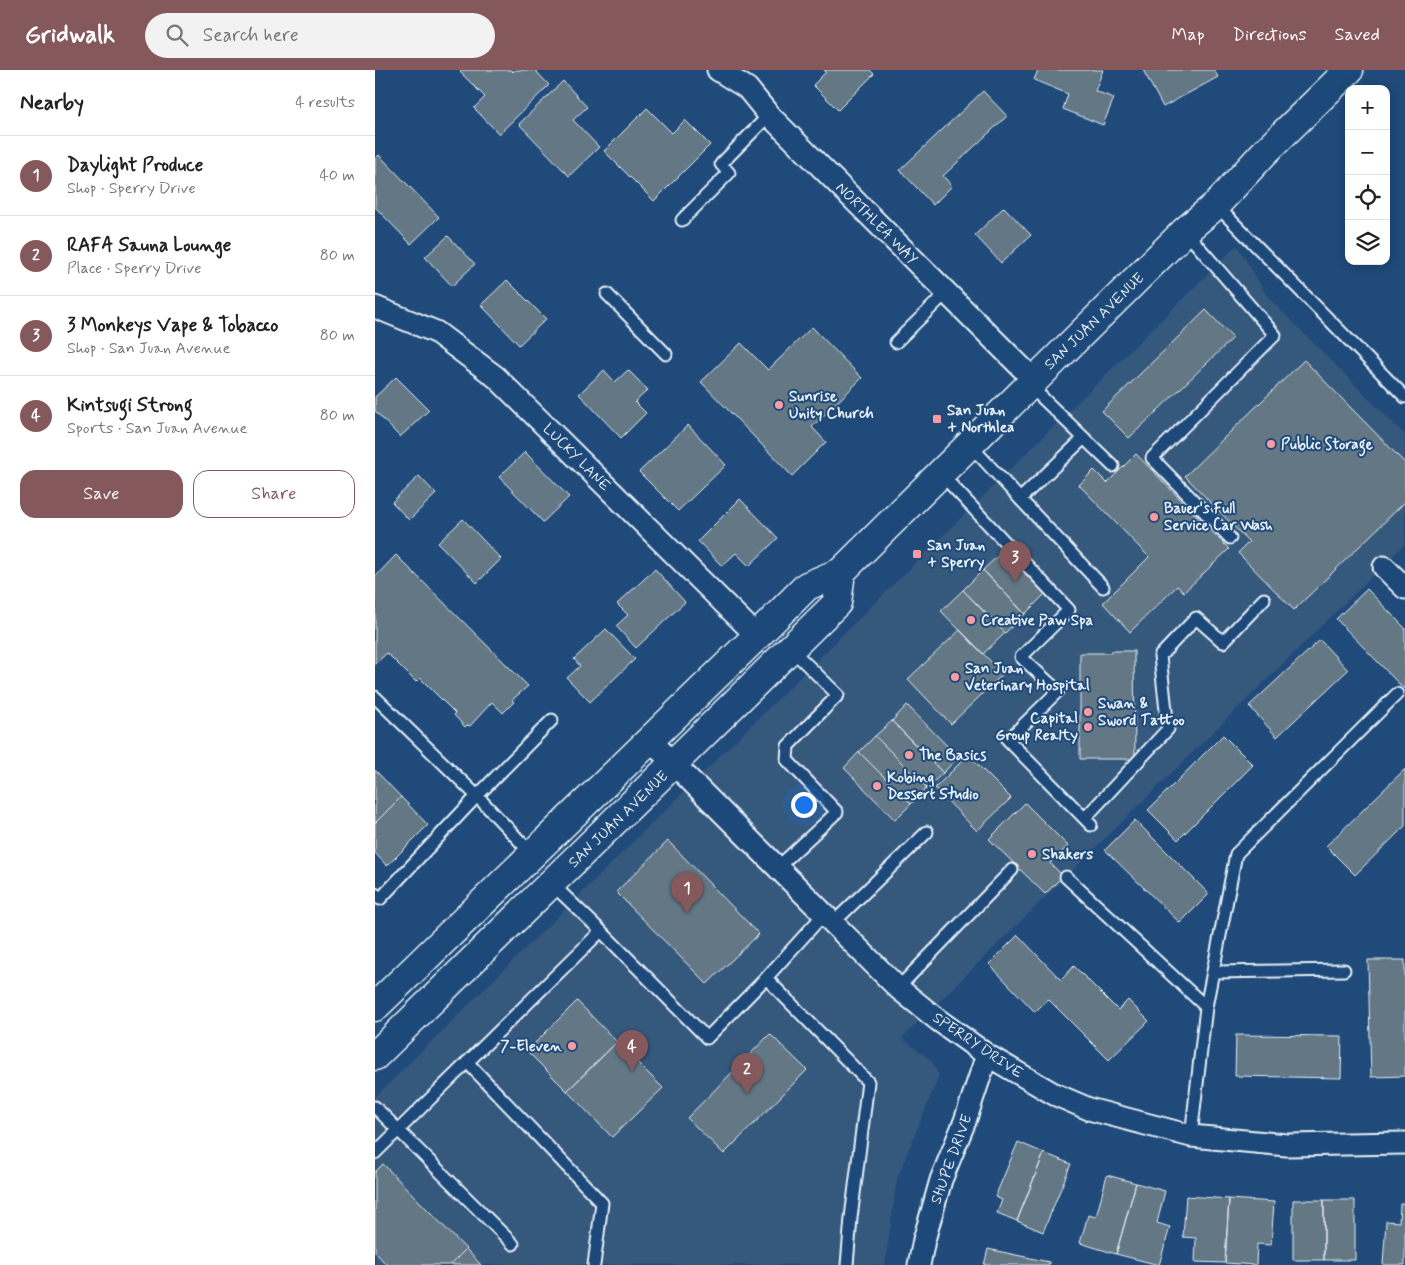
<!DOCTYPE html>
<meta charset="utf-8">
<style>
:root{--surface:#fff;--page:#f2f2f2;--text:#222;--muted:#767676;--line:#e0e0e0;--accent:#85585c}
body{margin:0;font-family:Mynerve,sans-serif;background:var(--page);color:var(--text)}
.controls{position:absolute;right:15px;top:15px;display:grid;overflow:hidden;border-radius:10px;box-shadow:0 2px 12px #0003}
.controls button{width:45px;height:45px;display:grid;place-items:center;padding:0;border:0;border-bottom:1px solid var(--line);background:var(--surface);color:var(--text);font:25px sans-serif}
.you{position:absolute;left:428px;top:734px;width:18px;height:18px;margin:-12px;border:4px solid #fff;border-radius:50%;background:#1a73e8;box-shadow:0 0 0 8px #1a73e833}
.badge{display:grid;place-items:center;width:32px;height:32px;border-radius:50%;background:var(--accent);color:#fff;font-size:16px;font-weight:700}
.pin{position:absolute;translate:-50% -41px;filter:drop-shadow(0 1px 2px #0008)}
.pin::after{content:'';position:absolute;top:26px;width:18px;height:15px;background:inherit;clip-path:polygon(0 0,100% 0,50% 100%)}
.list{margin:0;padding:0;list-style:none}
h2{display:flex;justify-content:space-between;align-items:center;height:65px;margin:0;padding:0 20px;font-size:21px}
h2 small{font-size:16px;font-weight:400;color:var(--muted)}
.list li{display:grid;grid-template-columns:32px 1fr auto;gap:15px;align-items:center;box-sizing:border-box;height:80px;padding:0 20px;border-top:1px solid var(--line)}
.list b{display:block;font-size:19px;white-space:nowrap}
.list p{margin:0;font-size:16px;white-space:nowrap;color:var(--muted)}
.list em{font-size:16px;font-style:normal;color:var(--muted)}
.actions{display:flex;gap:10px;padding:15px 20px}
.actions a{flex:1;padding:11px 0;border:1px solid var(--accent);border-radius:15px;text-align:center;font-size:18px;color:var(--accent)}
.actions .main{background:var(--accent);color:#fff}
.icon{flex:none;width:28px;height:28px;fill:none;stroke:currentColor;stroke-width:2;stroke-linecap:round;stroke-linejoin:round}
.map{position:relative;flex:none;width:1030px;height:1195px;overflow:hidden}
header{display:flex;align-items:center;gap:30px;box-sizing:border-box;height:70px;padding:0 25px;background:var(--accent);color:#fff}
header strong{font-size:24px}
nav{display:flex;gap:28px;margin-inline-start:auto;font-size:18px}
.search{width:350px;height:45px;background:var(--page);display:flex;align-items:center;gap:12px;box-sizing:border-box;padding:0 18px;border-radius:28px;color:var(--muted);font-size:19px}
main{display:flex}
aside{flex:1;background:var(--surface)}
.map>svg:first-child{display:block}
.built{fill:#34587d}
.building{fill:#647785;stroke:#e8f1f8}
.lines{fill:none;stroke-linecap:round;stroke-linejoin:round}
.lane-casing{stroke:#e8f1f8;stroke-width:15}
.street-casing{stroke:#e8f1f8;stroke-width:25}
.secondary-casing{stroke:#e8f1f8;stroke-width:31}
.lane{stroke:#1f4a7a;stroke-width:11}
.street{stroke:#1f4a7a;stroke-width:21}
.secondary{stroke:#1f4a7a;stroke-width:28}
.poi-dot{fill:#ff9aa2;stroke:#1f4a7a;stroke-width:2}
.labels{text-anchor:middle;stroke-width:4;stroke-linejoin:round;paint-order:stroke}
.street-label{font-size:15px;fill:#e8f1f8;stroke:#1f4a7a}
.poi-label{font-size:15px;font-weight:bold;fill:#e8f1f8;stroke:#1f4a7a;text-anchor:start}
</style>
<header>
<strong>Gridwalk</strong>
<div class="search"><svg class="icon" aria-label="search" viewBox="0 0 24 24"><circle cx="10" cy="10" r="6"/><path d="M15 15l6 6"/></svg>Search here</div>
<nav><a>Map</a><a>Directions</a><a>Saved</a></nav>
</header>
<main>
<aside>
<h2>Nearby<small>4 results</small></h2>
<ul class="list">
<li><span class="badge">1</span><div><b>Daylight Produce</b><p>Shop · Sperry Drive</p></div><em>40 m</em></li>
<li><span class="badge">2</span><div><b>RAFA Sauna Lounge</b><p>Place · Sperry Drive</p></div><em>80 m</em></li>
<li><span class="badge">3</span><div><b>3 Monkeys Vape &amp; Tobacco</b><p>Shop · San Juan Avenue</p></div><em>80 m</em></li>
<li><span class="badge">4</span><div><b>Kintsugi Strong</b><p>Sports · San Juan Avenue</p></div><em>80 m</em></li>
</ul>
<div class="actions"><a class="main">Save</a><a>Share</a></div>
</aside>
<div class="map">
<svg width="1030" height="1195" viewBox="0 0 1030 1195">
<rect width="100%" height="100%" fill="#1f4a7a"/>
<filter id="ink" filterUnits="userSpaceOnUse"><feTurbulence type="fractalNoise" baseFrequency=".02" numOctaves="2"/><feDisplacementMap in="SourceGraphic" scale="10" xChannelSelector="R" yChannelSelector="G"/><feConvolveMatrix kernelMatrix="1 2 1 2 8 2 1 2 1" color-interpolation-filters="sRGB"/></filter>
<g filter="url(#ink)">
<!-- built -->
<path class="built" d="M862,175L892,226L1030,365V474L527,968L557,991L564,1006L522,1109L510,1195H0V1027Z"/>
<!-- building -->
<path class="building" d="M87,0H136L138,2L140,0H160L174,15L124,64L99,38L110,27L85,2Z
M449,0H495L499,4L463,40L438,15L451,2Z
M663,0H728L720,21L739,28L728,55L688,39L693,24L659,10Z
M768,0H839L843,7L788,37Z
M188,11L212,37L198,50L224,77L194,106L144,54Z
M608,21L632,46L568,106L577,116L558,135L525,100Z
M272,38L297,63L310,50L335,75L279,131L229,81Z
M4,85L64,147L36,174L0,137V89Z
M629,137L656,165L626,193L600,165Z
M73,166L100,194L77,216L50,187Z
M132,210L171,249L144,275L106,235Z
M831,240L858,268L754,368L727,341Z
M437,257L487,308L437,357L451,372L417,406L326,312L366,273L393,300Z
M929,290L1030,393V432L919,540L863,483L874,472L810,406Z
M229,300L240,312L253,300L273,320L260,332L271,343L246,368L204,324Z
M21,307L54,340L25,367L0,341V327Z
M313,355L351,395L303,441L264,402Z
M150,382L194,427L168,452L124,407Z
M761,384L854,479L809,522L802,516L755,562L728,533L774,487L704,415L719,400L732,413Z
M44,406L61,424L34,450L17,432Z
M365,429L403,468L374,496L361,483L347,496L323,471Z
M88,449L126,489L102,513L63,473Z
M629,480L671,523L650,544L608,500Z
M21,485L153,616L137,630L139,632L128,643L117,632L95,656L92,655L90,657L79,645L80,643L45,608L41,612L12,583L0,594V507Z
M280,499L310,532L261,578L241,556L253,545L242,534Z
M608,500L650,544L630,563L588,520Z
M992,519L1030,558V620L961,549Z
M588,520L630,563L608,584L566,541Z
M231,559L260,589L215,632L192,608L205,596L199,589Z
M585,560L628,604L576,654L533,609Z
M945,570L973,600L902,667L874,636Z
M736,581H759L760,689H705V583H736Z
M532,635L583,687L568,703L517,651Z
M517,651L568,703L552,718L500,666Z
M848,665L878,695L803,770L773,740Z
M500,666L552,718L536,734L484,682Z
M484,682L536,734L520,750L469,698Z
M593,685L636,728L602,761L560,718Z
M1030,699V756L980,805L951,776Z
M0,700L26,727L0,753Z
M26,727L53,755L12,796L0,783V753Z
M650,733L693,776L675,793L688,806L670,824L614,769Z
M760,750L834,824L805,853L730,780Z
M293,771L384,864L332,914L241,822Z
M643,865L686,910L699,896L743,940L753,930L774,951L734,990L673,929L660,942L614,894Z
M993,890H1030V1006L996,1007Z
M202,931L242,972L192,1021L152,981Z
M395,964L432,1000L349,1084L312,1048Z
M861,965L967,966L966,1008L860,1006Z
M242,972L288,1018L237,1067L192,1021Z
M643,1072L669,1083L642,1151L622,1143L627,1130L620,1127Z
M669,1083L696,1094L668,1162L642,1151Z
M8,1094L91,1179L75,1195H12L0,1182V1102Z
M732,1105L761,1113L741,1184L705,1173L713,1145L721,1147Z
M761,1113L790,1121L782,1153L795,1157L784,1195L741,1184Z
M811,1126L854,1129L850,1193L820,1192L821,1168L808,1167Z
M854,1129L899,1132L896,1175L882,1174L881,1195L850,1193Z
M918,1130H949V1190H918Z
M949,1130H980V1190H949Z
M1025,1134H1030V1195H1008L1011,1151L1024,1152Z
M91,1179L106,1195H75Z
M613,1179L674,1192V1195H609Z"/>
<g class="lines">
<!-- lane casing -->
<g class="lane-casing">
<path id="lane" d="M841,135L1030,327
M307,150L354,103L346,94L394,45
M810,161L900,265L777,388L855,468
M232,224L291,284
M521,272L571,223
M654,315L738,396
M709,368L645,429L728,517
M595,375L645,429
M565,403L694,540L646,587L683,621L633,670L716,755
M0,627L102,726L157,784
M710,748L793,659L785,586L821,548L848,572L889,529
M403,797L462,742L412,690L413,676L463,625L416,579
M691,807L831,937
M0,824L5,829L102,726L177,650
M458,853L552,762
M226,861L332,968L391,908L449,844
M838,902L969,900
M391,908L493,1012L476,1148L472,1195
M523,918L637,800
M92,992L227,1133L219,1195
M0,1037L138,1174
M816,1066L831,937L861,784L1022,624
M0,1083L226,861L177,814"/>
</g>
<!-- street casing -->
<g class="street-casing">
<path id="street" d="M343,0L372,18L394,45L659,310
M0,237L61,262L121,307L382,566
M1009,497L1030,518
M275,670L523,918L563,950L612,985L679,1024L714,1039L816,1066L912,1075L1030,1073
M544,1195L549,1170L566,1110L590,1051L612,985"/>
</g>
<!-- secondary casing -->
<g class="secondary-casing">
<path id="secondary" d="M0,937L382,566L432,516L466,502L810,161L841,135L889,83L974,0
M0,986L462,533L466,502"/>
</g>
<!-- lane -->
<use href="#lane" class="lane"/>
<!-- street -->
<use href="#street" class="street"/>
<!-- secondary -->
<use href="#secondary" class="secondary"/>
</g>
</g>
<!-- markers -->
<g class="poi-dot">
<circle cx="404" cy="335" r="5"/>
<rect x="557" y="344" width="10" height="10" rx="2.5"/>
<circle cx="896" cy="374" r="5"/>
<circle cx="779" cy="447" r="5"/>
<rect x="537" y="479" width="10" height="10" rx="2.5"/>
<circle cx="596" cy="550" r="5"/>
<circle cx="580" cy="607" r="5"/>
<circle cx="713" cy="642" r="5"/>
<circle cx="713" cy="657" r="5"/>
<circle cx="534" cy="685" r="5"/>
<circle cx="502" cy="716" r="5"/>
<circle cx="657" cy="784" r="5"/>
<circle cx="197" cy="976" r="5"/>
</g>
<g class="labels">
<!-- street labels -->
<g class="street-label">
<text transform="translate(502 153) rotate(45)" y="5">NORTHLEA WAY</text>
<text transform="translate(719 251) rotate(-44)" y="5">SAN JUAN AVENUE</text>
<text transform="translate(202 387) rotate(45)" y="5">LUCKY LANE</text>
<text transform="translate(243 749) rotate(-44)" y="5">SAN JUAN AVENUE</text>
<text transform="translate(603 975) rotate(34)" y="5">SPERRY DRIVE</text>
<text transform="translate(576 1089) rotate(-70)" y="5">SHUPE DRIVE</text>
</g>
<!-- poi labels -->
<g class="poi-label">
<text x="414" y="331">Sunrise<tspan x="414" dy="17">Unity Church</tspan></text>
<text x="572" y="345">San Juan<tspan x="572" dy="17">+ Northlea</tspan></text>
<text x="906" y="379">Public Storage</text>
<text x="789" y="443">Bauer's Full<tspan x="789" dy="17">Service Car Wash</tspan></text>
<text x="552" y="480">San Juan<tspan x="552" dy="17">+ Sperry</tspan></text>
<text x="606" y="555">Creative Paw Spa</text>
<text x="590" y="603">San Juan<tspan x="590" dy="17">Veterinary Hospital</tspan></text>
<text x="723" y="638">Swan &amp;<tspan x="723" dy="17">Sword Tattoo</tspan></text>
<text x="703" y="653" text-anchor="end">Capital<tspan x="703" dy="17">Group Realty</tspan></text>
<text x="544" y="690">The Basics</text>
<text x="512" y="712">Kobing<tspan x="512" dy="17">Dessert Studio</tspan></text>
<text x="667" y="789">Shakers</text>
<text x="187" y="981" text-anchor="end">7-Eleven</text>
</g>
</g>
</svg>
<div class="controls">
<button>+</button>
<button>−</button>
<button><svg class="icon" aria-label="locate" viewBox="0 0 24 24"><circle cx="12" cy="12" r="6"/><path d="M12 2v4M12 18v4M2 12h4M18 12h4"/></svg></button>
<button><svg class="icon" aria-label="layers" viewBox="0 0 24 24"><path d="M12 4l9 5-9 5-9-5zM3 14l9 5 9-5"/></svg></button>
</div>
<div class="you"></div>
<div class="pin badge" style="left:312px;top:843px">1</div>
<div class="pin badge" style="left:372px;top:1024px">2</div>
<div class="pin badge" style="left:640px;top:512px">3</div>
<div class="pin badge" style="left:257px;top:1001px">4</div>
</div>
</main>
